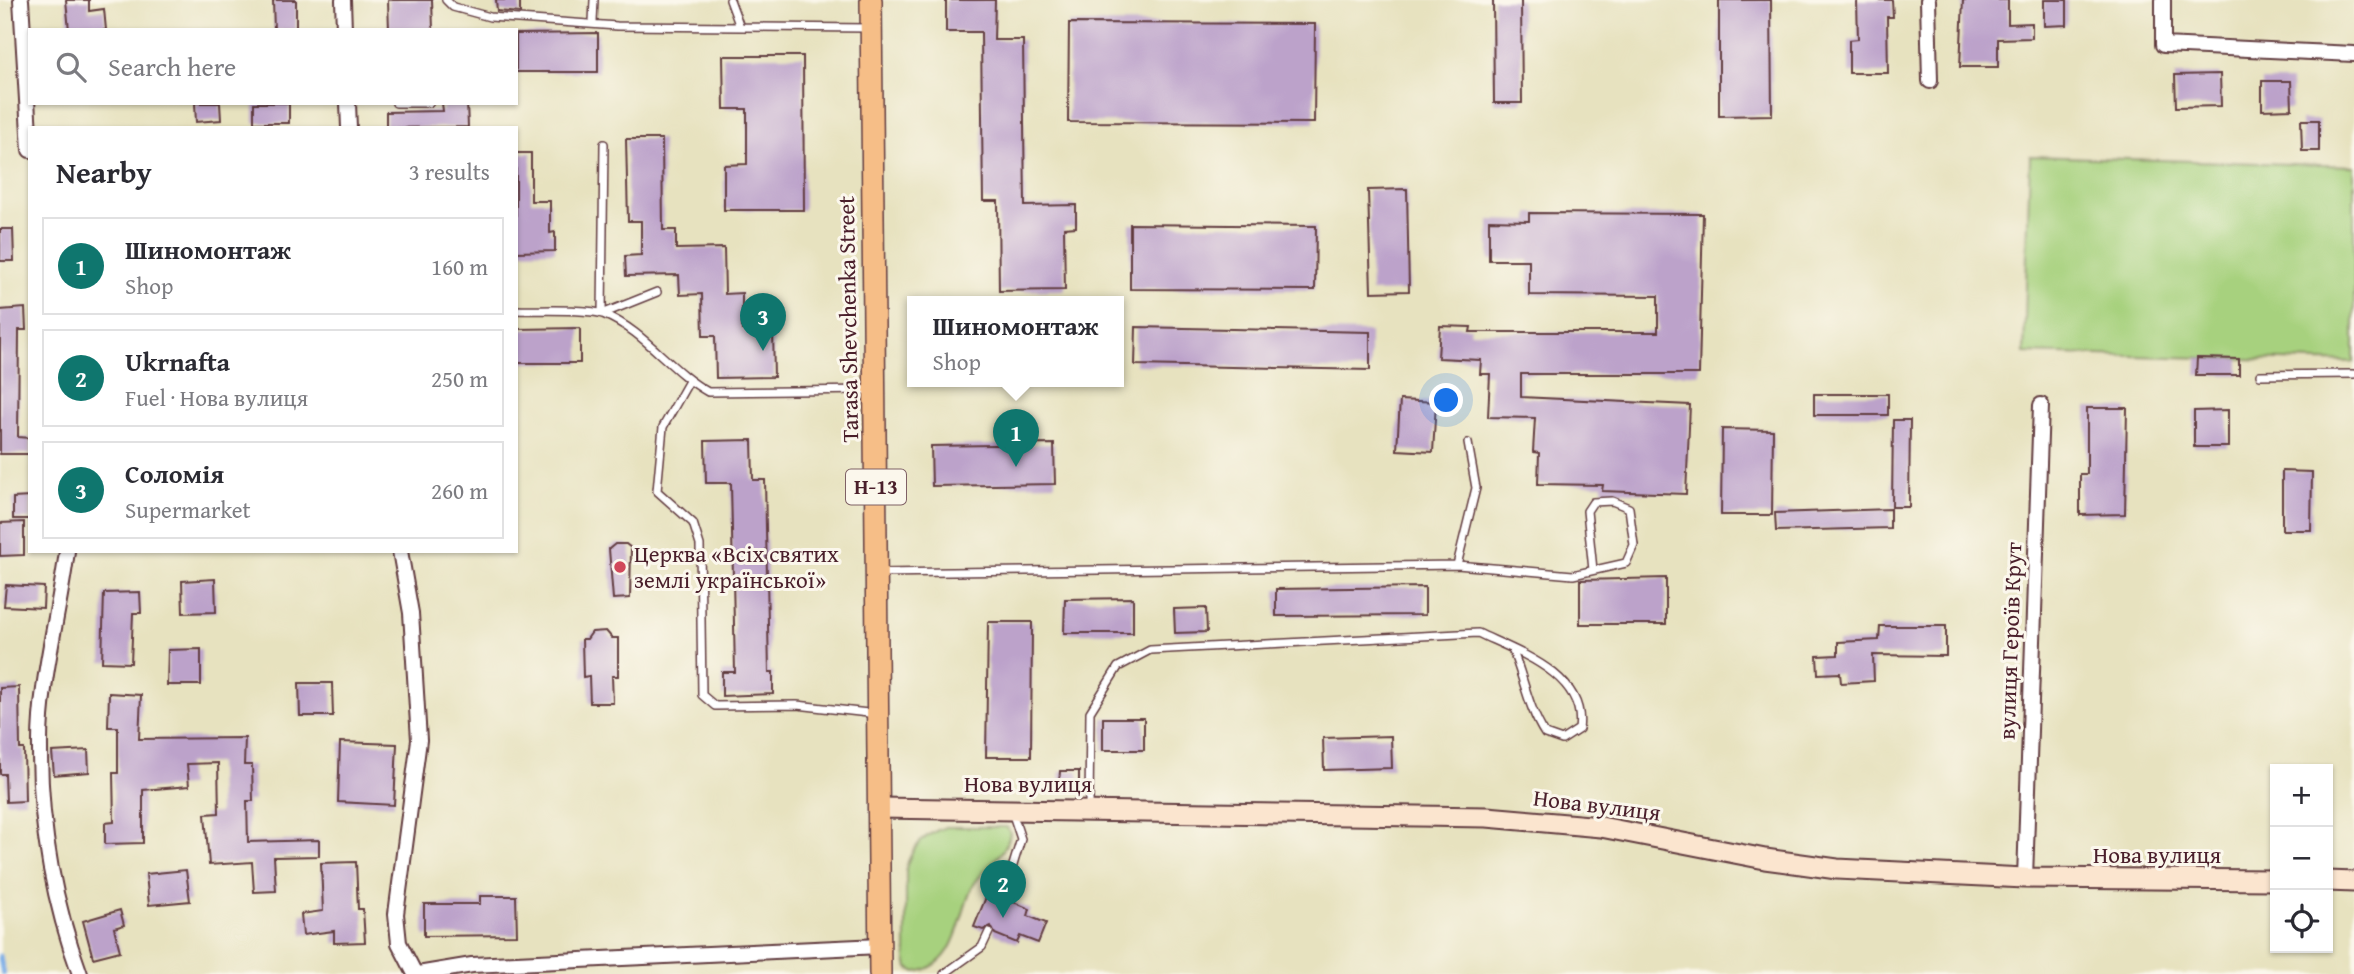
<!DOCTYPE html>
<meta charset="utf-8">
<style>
:root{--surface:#fff;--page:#f7f7f7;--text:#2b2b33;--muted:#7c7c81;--line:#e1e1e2;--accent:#0f766e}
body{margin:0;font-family:"Gentium Book Plus",serif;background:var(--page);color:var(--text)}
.controls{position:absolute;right:21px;bottom:21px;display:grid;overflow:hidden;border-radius:0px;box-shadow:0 2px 5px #0004}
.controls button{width:63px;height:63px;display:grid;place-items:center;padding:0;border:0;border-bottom:2px solid var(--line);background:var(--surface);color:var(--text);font:35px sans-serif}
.you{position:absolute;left:1447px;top:401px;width:24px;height:24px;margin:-18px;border:5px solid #fff;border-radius:50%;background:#1a73e8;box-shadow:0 0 0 10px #1a73e833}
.badge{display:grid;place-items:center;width:46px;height:46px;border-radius:50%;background:var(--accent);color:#fff;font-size:23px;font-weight:700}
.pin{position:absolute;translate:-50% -58px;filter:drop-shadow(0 2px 4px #0008)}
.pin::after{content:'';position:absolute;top:37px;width:24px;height:21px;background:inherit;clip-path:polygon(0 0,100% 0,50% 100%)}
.popup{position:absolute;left:907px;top:296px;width:217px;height:91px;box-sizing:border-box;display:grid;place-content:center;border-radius:0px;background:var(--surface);filter:drop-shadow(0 2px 5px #0005);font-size:23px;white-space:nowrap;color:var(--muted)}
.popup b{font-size:26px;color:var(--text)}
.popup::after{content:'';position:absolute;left:50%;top:100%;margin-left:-14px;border:14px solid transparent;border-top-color:var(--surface)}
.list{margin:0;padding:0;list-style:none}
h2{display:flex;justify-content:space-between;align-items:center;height:91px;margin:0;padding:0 28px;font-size:30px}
h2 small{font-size:23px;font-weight:400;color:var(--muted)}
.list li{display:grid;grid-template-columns:46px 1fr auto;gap:21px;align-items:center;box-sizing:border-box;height:98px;margin:0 14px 14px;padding:0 14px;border:2px solid var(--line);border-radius:0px}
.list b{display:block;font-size:26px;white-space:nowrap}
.list p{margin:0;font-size:23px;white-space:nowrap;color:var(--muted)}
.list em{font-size:23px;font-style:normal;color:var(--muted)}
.icon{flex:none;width:38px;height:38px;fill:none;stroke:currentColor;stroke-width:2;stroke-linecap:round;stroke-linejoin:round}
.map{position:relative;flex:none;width:2354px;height:974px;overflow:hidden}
.search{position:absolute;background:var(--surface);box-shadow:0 2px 5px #0004;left:28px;top:28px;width:490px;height:77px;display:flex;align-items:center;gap:18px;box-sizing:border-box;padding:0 24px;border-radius:0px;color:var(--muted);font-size:26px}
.panel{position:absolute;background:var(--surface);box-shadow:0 2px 5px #0004;left:28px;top:126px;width:490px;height:427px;border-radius:0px}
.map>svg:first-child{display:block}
.green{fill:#a7d17e;stroke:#787854;stroke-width:2}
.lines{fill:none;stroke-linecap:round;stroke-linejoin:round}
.stream{stroke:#7bade7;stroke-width:5}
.building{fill:#bca2ca}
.lane-casing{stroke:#623c41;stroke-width:10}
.street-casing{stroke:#623c41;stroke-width:18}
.secondary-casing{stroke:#623c41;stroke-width:23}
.primary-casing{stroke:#623c41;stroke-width:24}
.lane{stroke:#fff;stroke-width:7}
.street{stroke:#fff;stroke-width:14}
.secondary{stroke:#fbe5cf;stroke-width:19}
.primary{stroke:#f6be87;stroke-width:21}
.poi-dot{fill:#d1495b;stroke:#fbf7ec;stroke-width:2.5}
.labels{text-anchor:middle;stroke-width:6;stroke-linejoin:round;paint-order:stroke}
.shield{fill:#fbf7ec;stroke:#7f6065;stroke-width:2}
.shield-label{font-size:21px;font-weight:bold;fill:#4a1f2b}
.street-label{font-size:23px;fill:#4a1f2b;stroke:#fbf7ec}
.poi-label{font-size:23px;fill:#4a1f2b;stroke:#fbf7ec;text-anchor:start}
</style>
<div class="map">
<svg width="2354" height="974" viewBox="0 0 2354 974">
<rect width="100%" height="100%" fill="#fbf7ec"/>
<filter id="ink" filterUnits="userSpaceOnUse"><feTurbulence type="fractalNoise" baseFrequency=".0143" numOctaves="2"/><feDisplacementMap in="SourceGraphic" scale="14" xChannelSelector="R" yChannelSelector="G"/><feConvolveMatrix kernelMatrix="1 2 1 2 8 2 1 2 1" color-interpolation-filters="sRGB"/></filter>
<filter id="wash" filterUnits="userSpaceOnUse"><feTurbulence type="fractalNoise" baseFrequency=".00686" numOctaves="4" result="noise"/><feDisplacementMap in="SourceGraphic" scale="28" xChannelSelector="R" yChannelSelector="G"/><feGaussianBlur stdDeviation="1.57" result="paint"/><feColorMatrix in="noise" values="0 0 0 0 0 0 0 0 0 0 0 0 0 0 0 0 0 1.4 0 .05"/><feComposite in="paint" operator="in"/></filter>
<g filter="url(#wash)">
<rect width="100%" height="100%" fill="#e7e2bf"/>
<!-- green -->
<path class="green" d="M2030,156L2354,166V362L2024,353Z
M946,827H1007L1010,833C1007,855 984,867 973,886C958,914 960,965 916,972L908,968L906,959V868C912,846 925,834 946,827Z"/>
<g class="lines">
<!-- stream -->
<path class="stream" d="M0,956L3,974"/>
</g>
<g id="blocks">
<!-- building -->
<path class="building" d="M66,0H89V11L104,9L106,30H69Z
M273,0H296V30H274Z
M388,0H432L433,30H389Z
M496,0H520V13L497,11Z
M946,0H995L994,40H1023L1025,206L1076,205V227L1064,228L1065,290L999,291L998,201H983L981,32H946Z
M1493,0H1521L1522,103H1494Z
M1719,0H1771L1772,115L1719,116Z
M1857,0H1892L1893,17H1887L1888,73H1849V40L1858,39Z
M1963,0H2008V24L2032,23V38L1998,39V67H1960Z
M2044,0H2067V25L2044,26Z
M1069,23L1315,24L1314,123L1068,122Z
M598,33V72H516V34Z
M723,56H803L804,210H724V165L747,164V109H724Z
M2220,74L2221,106L2176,107L2175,75Z
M2262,81H2291L2292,109L2262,110Z
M195,103H220L221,120L196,122Z
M254,103H289V123H254Z
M442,103H467L468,127L386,128V112L443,111Z
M2301,120H2319V151H2302Z
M626,139H662L663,230H676V249L724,248L725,294L742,293V330L773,329L774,377L716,378L715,336H703L702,294L680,295L679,275L626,276L625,256L641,255V221H628Z
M516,153H531V201H550V233L555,232V251L516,252Z
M1407,189L1409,291L1371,292L1368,190Z
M1529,213L1703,214L1699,374H1521V397L1690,405L1686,494L1602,491L1603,485L1538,484L1539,453L1533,452L1535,418L1488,417L1490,374H1480L1481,360L1438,358L1440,326L1471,327L1470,332H1658V296L1529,295V260H1489V220L1529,221Z
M1130,224L1316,226L1315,290L1130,289Z
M0,229H13L14,261H0Z
M25,308L26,330H19L18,437L30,438V454H0V310Z
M1136,327L1370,332V370L1135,365Z
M580,328V363H516V329Z
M2197,358L2239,359V375H2196Z
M1814,394H1888V415H1814Z
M1400,400L1436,402L1433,452L1397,450Z
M2087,408H2127L2125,514L2080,515V474H2087Z
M2228,410V447H2194V411Z
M1893,420H1910L1909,507H1892Z
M1722,429L1773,430L1772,515H1721Z
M752,440L753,480H765L769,672H773V694L722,696V672H735L731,483H706L705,441Z
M1054,444L1055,484L932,486L931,446Z
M2282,471L2312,472L2311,530H2282Z
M30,497V519H13V498Z
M1890,509V528L1776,531L1775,513Z
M24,522V555L0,556V523Z
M615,544H626L631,548L630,598L613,599L609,549Z
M1666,578V624H1580V580Z
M215,579L216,612L183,613L182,581Z
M6,585L44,587L43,608L4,606Z
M1425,587V615L1276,616V589Z
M140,592L141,613H133L131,663L102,662L104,593Z
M1133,598V633H1064L1065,599Z
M1206,608L1207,632L1175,633L1174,609Z
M988,622H1032L1031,757H986Z
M1880,626H1946V656L1873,655L1874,681L1841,683L1840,673L1818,674L1817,656L1838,655V642L1879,640Z
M606,631L612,638H618V676H612L613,703H590L589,676L583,677L582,639H587L592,632Z
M201,649V685H167L168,650Z
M299,683H332L333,716H300Z
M19,687L20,749H24L25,801L6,802L5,774H0V688Z
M109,693L141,695L139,739L245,738L244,765H252L253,801H247L248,842L319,840V856L274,857L276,891L254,892L252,862L209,865L205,814L219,813L218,763L187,764L189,786L143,790V843L105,844V823L114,822L113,773H118V727H108Z
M1103,718H1144V750H1103Z
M1391,736L1392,768L1324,770L1323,738Z
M340,742L397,744L394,805L338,802Z
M88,750L89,772L54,775L52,752Z
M1060,771H1079V784H1059Z
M356,862L358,909H363L365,942L334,943V931L303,935L301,914L323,911L321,863Z
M186,870L190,901L149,905L146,874Z
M988,892L997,896L1001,904L1009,900L1030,909L1028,916L1046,923L1038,943L1020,936L1017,943L995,934L991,926L983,930L974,927Z
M480,896H516L517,935L424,936V904H480Z
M120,910L124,925L114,928L120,951L93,958L83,921Z"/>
</g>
</g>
<g filter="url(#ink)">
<use href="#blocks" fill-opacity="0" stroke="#623c41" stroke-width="2"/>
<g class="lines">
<!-- lane casing -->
<g class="lane-casing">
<path id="lane" d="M446,0L453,7L490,17L617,26L870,28
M730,0L740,27
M593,22L594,0
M396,103H429
M604,144L602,314L657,292
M516,310C536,311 587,308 603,314C645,331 670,371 708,392L871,390
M2260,375L2354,374
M689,381L663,427L657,491L693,523L700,545L702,695L715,706L797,705L877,714
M1457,565L1476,488L1468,443
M878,573L1457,565L1573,575L1626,563L1634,545L1629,508L1612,501L1593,502L1587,511L1593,570
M1089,808L1090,712L1118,667L1150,650L1478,633C1518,652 1587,675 1579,729L1562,740L1545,734C1528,708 1524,678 1512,649
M1003,898L1021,839L1012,812
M944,974L982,947L989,932"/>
</g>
<!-- street casing -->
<g class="street-casing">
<path id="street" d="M21,0L30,150
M343,0L344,30
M1928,0L1930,81
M2163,0V45L2354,54
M348,103L349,128
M67,551C59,615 39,684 40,748C40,825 53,901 80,974
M400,551L411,613L419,740L396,914L399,943L415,974
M2025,878L2041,405
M418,974L472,965L880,946"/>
</g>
<!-- secondary casing -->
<g class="secondary-casing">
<path id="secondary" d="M879,808L1487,817L1601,827L1765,859L1837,869L2025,878L2275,880
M2328,881L2354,882"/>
</g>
<!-- primary casing -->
<g class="primary-casing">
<path id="primary" d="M871,0L880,974"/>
</g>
<!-- lane -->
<use href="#lane" class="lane"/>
<!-- street -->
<use href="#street" class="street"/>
<!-- secondary -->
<use href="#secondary" class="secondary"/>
<!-- primary -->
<use href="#primary" class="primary"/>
</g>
</g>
<!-- markers -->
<circle class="poi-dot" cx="620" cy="567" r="7"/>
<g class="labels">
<!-- shield labels -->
<rect class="shield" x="846" y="469.5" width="60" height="35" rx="5"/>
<g class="shield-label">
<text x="876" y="494">Н-13</text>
</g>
<!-- street labels -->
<g class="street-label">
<text transform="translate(848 319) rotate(-91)" y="8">Tarasa Shevchenka Street</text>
<text transform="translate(2010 641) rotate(-88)" y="8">вулиця Героїв Крут</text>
<text x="1028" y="792">Нова вулиця</text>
<text transform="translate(1597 805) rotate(7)" y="8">Нова вулиця</text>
<text x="2157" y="863">Нова вулиця</text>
</g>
<!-- poi labels -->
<g class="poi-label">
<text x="634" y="562">Церква «Всіх святих<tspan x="634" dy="26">землі української»</tspan></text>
</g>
</g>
</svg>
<div class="controls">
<button>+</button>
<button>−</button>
<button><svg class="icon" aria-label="locate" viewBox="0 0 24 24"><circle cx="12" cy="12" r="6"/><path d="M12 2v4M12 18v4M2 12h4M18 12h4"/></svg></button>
</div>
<div class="you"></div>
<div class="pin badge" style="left:1016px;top:467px">1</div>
<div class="popup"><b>Шиномонтаж</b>Shop</div>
<div class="pin badge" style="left:1003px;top:918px">2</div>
<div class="pin badge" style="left:763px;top:351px">3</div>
<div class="search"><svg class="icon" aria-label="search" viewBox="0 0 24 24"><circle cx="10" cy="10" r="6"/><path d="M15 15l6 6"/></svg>Search here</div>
<section class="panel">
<h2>Nearby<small>3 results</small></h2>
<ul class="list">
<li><span class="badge">1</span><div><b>Шиномонтаж</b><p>Shop</p></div><em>160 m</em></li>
<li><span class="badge">2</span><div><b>Ukrnafta</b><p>Fuel · Нова вулиця</p></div><em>250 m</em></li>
<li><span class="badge">3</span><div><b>Соломiя</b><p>Supermarket</p></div><em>260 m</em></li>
</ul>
</section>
</div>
